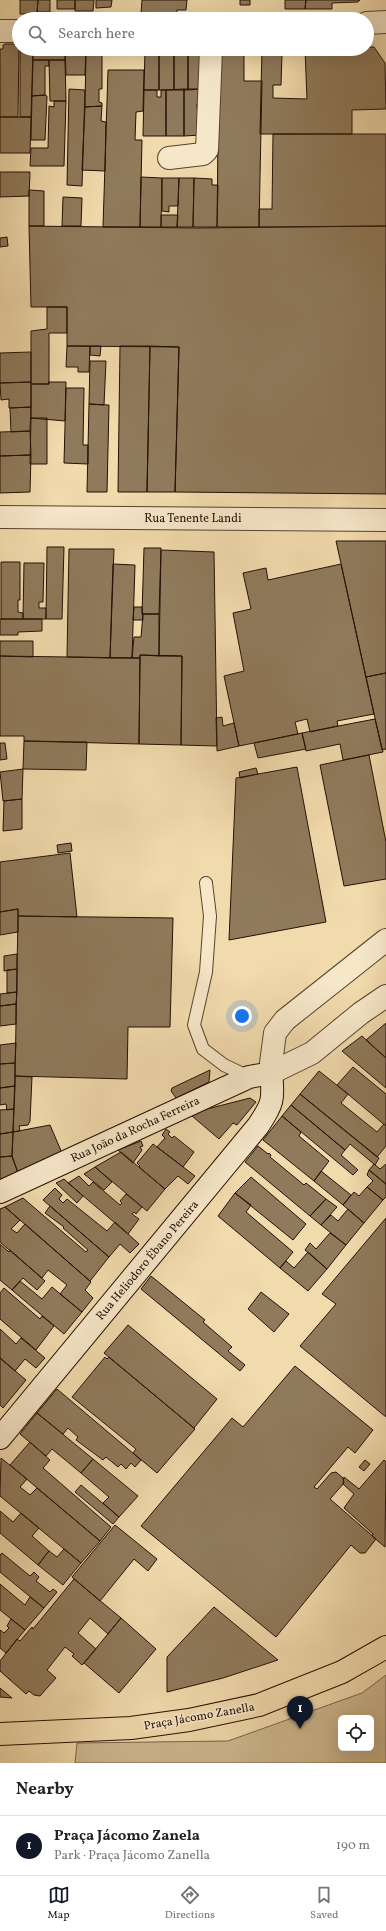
<!DOCTYPE html>
<meta charset="utf-8">
<style>
:root{--surface:#fff;--page:#f6f6f6;--text:#222;--muted:#767676;--line:#e0e0e0;--accent:#111827}
body{margin:0;font-family:Vollkorn,serif;background:var(--page);color:var(--text)}
.controls{position:absolute;right:12px;bottom:12px;display:grid;overflow:hidden;border-radius:6px;box-shadow:0 4px 16px #0002}
.controls button{width:36px;height:36px;display:grid;place-items:center;padding:0;border:0;border-bottom:1px solid var(--line);background:var(--surface);color:var(--text);font:20px sans-serif}
.you{position:absolute;left:242px;top:1016px;width:14px;height:14px;margin:-10px;border:3px solid #fff;border-radius:50%;background:#1a73e8;box-shadow:0 0 0 6px #1a73e833}
.badge{display:grid;place-items:center;width:26px;height:26px;border-radius:50%;background:var(--accent);color:#fff;font-size:13px;font-weight:700}
.pin{position:absolute;translate:-50% -33px;filter:drop-shadow(0 1px 2px #0008)}
.pin::after{content:'';position:absolute;top:21px;width:14px;height:12px;background:inherit;clip-path:polygon(0 0,100% 0,50% 100%)}
.list{margin:0;padding:0;list-style:none}
h2{display:flex;justify-content:space-between;align-items:center;height:52px;margin:0;padding:0 16px;font-size:17px}
h2 small{font-size:13px;font-weight:400;color:var(--muted)}
.list li{display:grid;grid-template-columns:26px 1fr auto;gap:12px;align-items:center;box-sizing:border-box;height:60px;padding:0 16px;border-top:1px solid var(--line)}
.list b{display:block;font-size:15px;white-space:nowrap}
.list p{margin:0;font-size:13px;white-space:nowrap;color:var(--muted)}
.list em{font-size:13px;font-style:normal;color:var(--muted)}
.icon{flex:none;width:22px;height:22px;fill:none;stroke:currentColor;stroke-width:2;stroke-linecap:round;stroke-linejoin:round}
.map{position:relative;flex:none;width:386px;height:1763px;overflow:hidden}
.search{position:absolute;background:var(--surface);box-shadow:0 4px 16px #0002;left:12px;right:12px;top:12px;height:44px;display:flex;align-items:center;gap:10px;box-sizing:border-box;padding:0 14px;border-radius:22px;color:var(--muted);font-size:15px}
.sheet{height:112px;background:var(--surface)}
nav{display:flex;justify-content:space-around;align-items:center;box-sizing:border-box;height:56px;border-top:1px solid var(--line);background:var(--surface);font-size:11px;color:var(--muted)}
nav a{display:grid;justify-items:center;gap:2px}
nav .on{color:var(--accent)}
.map>svg:first-child{display:block}
.green{fill:#ceb88f;stroke:#79644a;fill-rule:evenodd}
.building{fill:#8f7a5b;stroke:#241104}
.lines{fill:none;stroke-linecap:round;stroke-linejoin:round}
.lane-casing{stroke:#57432e;stroke-width:14}
.street-casing{stroke:#57432e;stroke-width:24}
.secondary-casing{stroke:#241104;stroke-width:24}
.primary-casing{stroke:#241104;stroke-width:24}
.lane{stroke:#f6e7c9;stroke-width:12}
.street{stroke:#f6e7c9;stroke-width:22}
.secondary{stroke:#f6e7c9;stroke-width:22}
.primary{stroke:#f1daac;stroke-width:22}
.labels{text-anchor:middle;stroke-width:3.5;stroke-linejoin:round;paint-order:stroke}
.street-label{font-size:12px;fill:#241104;stroke:#f6e7c9}
</style>
<div class="map">
<svg width="386" height="1763" viewBox="0 0 386 1763">
<rect width="100%" height="100%" fill="#f1daac"/>
<filter id="stains"><feTurbulence type="fractalNoise" baseFrequency=".005" numOctaves="4"/><feColorMatrix values="0 0 0 0 .2 0 0 0 0 .09 0 0 0 0 .02 0 0 0 .5 -.17"/></filter>
<radialGradient id="worn" r=".72"><stop offset=".6" stop-color="#630" stop-opacity="0"/><stop offset="1" stop-color="#630" stop-opacity=".3"/></radialGradient>
<!-- green -->
<path class="green" d="M386,1675V1763H75L77,1743L228,1741L362,1693ZM341,1718H371V1748H341Z"/>
<!-- building -->
<path class="building" d="M20,0H38L37,14H20Z
M38,0H50V12H37Z
M57,0H75V9H57Z
M75,0H94L93,11H75Z
M96,0H112L111,7L96,8Z
M142,0H187L186,10H177V13H141Z
M240,0H250V5H240Z
M285,0H306L305,9H285Z
M306,0H360L358,2L332,3V9H305Z
M5,44H19L18,117H0V49H3V45Z
M367,47H374L385,63L386,109L352,110V134H260L262,49H276L282,54L281,85H273V98L307,99L305,49H367Z
M20,49H33L31,117H20Z
M33,49H65V60H33Z
M65,49H86L85,75H66Z
M86,49H108V53H102V89H99V102L102,103V106L85,107Z
M145,49H159V90H144Z
M159,49H174V90H159Z
M174,49H188V90H174Z
M188,49H203L202,89L188,90Z
M219,49H244V81H262L259,227H217Z
M33,60H49V66H45V95L32,96Z
M49,60H65L66,101H50Z
M108,70H144L143,111L136,112L135,140H142L140,227H103Z
M69,89L85,90L82,186L67,185Z
M184,89V136H166V90Z
M184,89H202V104H197V108H201V135L184,136Z
M144,90H157V97H161V90H166V136H143Z
M45,95L47,96L45,140H31L32,96Z
M54,101H66L64,166H30L31,148H48L49,106L54,107Z
M102,106L101,121L106,122L105,171L82,170L85,107Z
M0,117H31L30,153H0Z
M273,134H386V226L259,227V209H272Z
M0,172H30L29,196L0,197Z
M141,177L162,178L161,227H140Z
M162,178H179L178,206H169V212L162,211Z
M179,178H194L193,227H177Z
M194,178L212,179V185H218L217,227H193Z
M29,190L44,191V226H29Z
M63,197L82,198L81,226H62Z
M161,215H178L177,227H161Z
M29,226L196,228L386,226V494L175,492L179,347L67,346V307H31Z
M7,237L8,246L0,247V238Z
M47,307H67V333H49V384H31V331L47,329Z
M67,346H90L89,372H78V367H66Z
M90,346H101L100,356L90,355Z
M120,346H150L147,492H118Z
M150,346L179,347L175,492H147Z
M31,352V382L0,383V353Z
M90,361H106L104,405L89,404Z
M31,382V407L9,408V399L1,400L0,383Z
M48,382H66L65,421L31,418V384H49Z
M66,388H84L83,445H88V464L64,463Z
M89,404L109,405L107,492H87Z
M31,407L30,431L11,432L10,408Z
M31,418H47V464H30Z
M30,431L31,455L0,456V432Z
M31,455L30,492L0,493V456Z
M336,541H386V673L366,677Z
M47,547H64L62,619H46Z
M144,548H161L159,614H142Z
M69,549H114L110,658L67,657Z
M161,550L214,552L217,746L181,745L182,656H159Z
M1,562H20V600H18V612L23,613V619H1Z
M24,563H44L43,602H39V608H46V619H23Z
M113,564L135,565L132,658H110Z
M341,564L374,714L337,721L338,726L310,732L307,719L295,722L298,734L239,746L224,676L244,671L233,613L251,609L243,573L266,568L268,580Z
M134,607H142L143,620H133Z
M143,614H159V656L140,655V658H132L134,637H141Z
M0,619H42V631L18,632V635H0Z
M0,641H33V657L0,656Z
M140,655L182,656L181,745L139,744Z
M0,656L140,658L139,744L24,741V736H0Z
M386,673V749L382,750L366,677Z
M222,717L223,726L234,723L239,746L217,751L216,718Z
M375,719L383,752L343,760L340,744L306,751L302,733Z
M302,733L306,749L258,758L254,743Z
M24,741L87,742L86,770L23,769Z
M0,743H5L7,759L0,760Z
M369,755L386,842V879L344,886L320,765Z
M297,767L326,922L229,940L236,778Z
M256,768L258,774L240,778L239,772Z
M23,769L22,799L3,801L0,772Z
M22,799V829L3,831L4,801Z
M71,843L72,851L58,853L57,845Z
M70,853L77,917L18,916V909L0,912V862Z
M18,909V932L0,935V912Z
M18,916L173,918L170,1027H128L127,1079L15,1076Z
M17,954V969L4,971V956Z
M17,969V992L7,993V970Z
M17,992L16,1004L0,1006V994Z
M16,1004V1024L0,1026V1006Z
M386,1023V1058L366,1040Z
M362,1036L386,1058V1088L342,1051Z
M16,1043L15,1063L0,1064V1045Z
M15,1063V1086L0,1088V1064Z
M353,1067L386,1094V1126L337,1085Z
M210,1070L209,1082L176,1098L171,1091L172,1088Z
M319,1071L348,1094L341,1103L377,1132L384,1124L386,1126V1146L377,1157L300,1094Z
M15,1076L32,1077L30,1121L28,1125L19,1126L20,1131L13,1132Z
M15,1086L14,1109L7,1110L6,1104L0,1105V1088Z
M300,1094L379,1158L375,1165L350,1144L345,1150L291,1105Z
M250,1098L256,1102L237,1125L233,1123L219,1139L192,1116L207,1109Z
M291,1105L345,1150L341,1155L358,1170L353,1175L282,1116Z
M14,1109L13,1132L0,1134V1110Z
M282,1116L301,1132L299,1136L329,1161L314,1181L263,1140Z
M50,1125L62,1153L18,1173L12,1156L13,1132Z
M166,1129L170,1132L168,1134L172,1138L174,1136L194,1152L183,1167L157,1147L165,1138L162,1135Z
M13,1132L12,1156L0,1157V1134Z
M141,1141L143,1146L140,1147L142,1150L133,1163L118,1150Z
M153,1144L195,1176L188,1184L178,1176L165,1189L139,1167L140,1166L137,1163Z
M258,1146L268,1154L269,1153L271,1155L270,1157L304,1185L306,1183L326,1199L310,1216L245,1162Z
M121,1152L165,1189L147,1211L95,1167Z
M12,1156L18,1173L0,1181V1157Z
M374,1164L380,1169L386,1164V1184L369,1170Z
M95,1167L112,1182L104,1190L84,1174Z
M369,1170L386,1184V1197L383,1200L367,1187L373,1181L367,1175Z
M321,1171L351,1195L343,1205L314,1181Z
M79,1176L89,1186L93,1182L120,1205L122,1203L120,1201L126,1194L142,1207L136,1214L134,1212L132,1214L139,1219L128,1234L68,1183Z
M251,1177L306,1224L293,1240L235,1193Z
M64,1179L83,1196L77,1203L56,1183Z
M367,1187L383,1200L364,1223L343,1205L354,1192L359,1196Z
M55,1188L62,1195L59,1199L63,1203L67,1199L107,1231L115,1222L139,1244L130,1253L120,1244L109,1257L43,1200Z
M235,1193L251,1205L246,1212L293,1252L280,1268L218,1216Z
M23,1198L86,1252L88,1250L63,1228L64,1227L45,1213L50,1206L109,1257L90,1281L5,1207Z
M326,1199L337,1207L321,1225L310,1216Z
M5,1207L20,1220L11,1229L17,1233L25,1224L91,1282L85,1290L93,1298L82,1312L60,1294L67,1285L48,1270L42,1278L0,1242V1209Z
M348,1209L364,1223L346,1245L321,1225L331,1215L338,1221Z
M386,1218V1417L300,1346L336,1304L322,1294Z
M330,1233L346,1245L327,1269L305,1250L310,1243L316,1249Z
M0,1244L9,1252L10,1250L45,1281L37,1290L23,1278L12,1290L0,1280Z
M308,1252L327,1269L308,1291L280,1268L286,1261L294,1268Z
M151,1276L205,1320L203,1322L232,1347L228,1351L245,1365L240,1371L141,1289Z
M20,1281L42,1299L52,1287L82,1312L64,1334L12,1290Z
M4,1288L40,1319L42,1316L54,1326L36,1350L0,1319V1293Z
M261,1292L289,1314L274,1332L248,1309Z
M128,1325L217,1399L194,1428L104,1353Z
M0,1329L16,1344L21,1338L45,1358L36,1368L25,1359L15,1371L0,1358Z
M105,1357L107,1359L109,1357L195,1429L157,1473L133,1453L136,1449L72,1397Z
M0,1358L26,1380L3,1408L0,1405Z
M295,1366L373,1430L355,1453L348,1447L314,1487L317,1489L331,1473L336,1472L343,1478L344,1483L330,1499L376,1539L365,1553H360L351,1545L276,1637L141,1526L232,1418L243,1427Z
M57,1389L141,1460L135,1467L131,1463L126,1469L121,1464L118,1467L106,1457L103,1460L76,1440L78,1437L68,1428L63,1434L37,1413Z
M37,1413L93,1459L81,1473L52,1449L46,1456L20,1434Z
M30,1442L50,1460L43,1468L111,1527L100,1541L10,1465Z
M1,1458L27,1479L20,1487L30,1495L37,1488L100,1541L81,1563L0,1496Z
M93,1459L138,1496L119,1517L103,1503L109,1497L81,1473Z
M365,1460L370,1464L364,1471L359,1467Z
M384,1460L386,1462L385,1547L372,1536L373,1534L344,1508L354,1494L343,1484L344,1477L359,1489Z
M81,1485L119,1517L113,1524L75,1492Z
M0,1511L13,1522L21,1513L39,1528L32,1536L49,1551L38,1565L0,1533Z
M115,1525L157,1559L148,1571L134,1559L100,1601L72,1577Z
M64,1549L81,1563L63,1585L38,1565L49,1551L57,1557Z
M2,1553L30,1576L34,1572L39,1577L36,1581L50,1592L53,1589L57,1592L44,1608L0,1572V1555Z
M74,1579L121,1618L108,1634L90,1618L78,1633L96,1649L84,1663L82,1665L72,1656L74,1654L65,1647L47,1670L56,1678L40,1696L34,1695L29,1691L26,1694L0,1671V1661L17,1639L20,1641L32,1627L33,1629Z
M0,1584L25,1605L30,1597L44,1608L25,1630L0,1610Z
M214,1607L278,1660L223,1678L167,1692V1657Z
M121,1618L156,1649L119,1693L84,1663Z
M11,1619L25,1630L6,1653L0,1648V1630L4,1633L9,1628L7,1626Z
M0,1688L12,1698L0,1697Z"/>
<g class="lines">
<!-- lane casing -->
<g class="lane-casing">
<path id="lane" d="M206,883L210,916L206,972L194,1025L203,1049L224,1065L249,1077"/>
</g>
<!-- street casing -->
<g class="street-casing">
<path id="street" d="M367,23L386,22
M0,31H19
M169,158L203,154L207,150L211,49
M0,517L386,520
M386,940L285,1020L275,1033L271,1063V1073L312,1053L361,1013L386,996"/>
</g>
<!-- secondary casing -->
<g class="secondary-casing">
<path id="secondary" d="M0,1192L249,1077L271,1073C274,1099 273,1104 258,1126L0,1438"/>
</g>
<!-- primary casing -->
<g class="primary-casing">
<path id="primary" d="M0,1734L131,1728L189,1720L259,1705L342,1672L386,1647"/>
</g>
<!-- lane -->
<use href="#lane" class="lane"/>
<!-- street -->
<use href="#street" class="street"/>
<!-- secondary -->
<use href="#secondary" class="secondary"/>
<!-- primary -->
<use href="#primary" class="primary"/>
</g>
<g class="labels">
<!-- street labels -->
<g class="street-label">
<text x="193" y="522">Rua Tenente Landi</text>
<text transform="translate(135 1129) rotate(-25)" y="4">Rua João da Rocha Ferreira</text>
<text transform="translate(147 1260) rotate(-50)" y="4">Rua Heliodoro Ébano Pereira</text>
<text transform="translate(199 1716) rotate(-10)" y="4">Praça Jácomo Zanella</text>
</g>
</g>
<rect width="100%" height="100%" filter="url(#stains)"/>
<rect width="100%" height="100%" fill="url(#worn)"/>
</svg>
<div class="controls">
<button><svg class="icon" aria-label="locate" viewBox="0 0 24 24"><circle cx="12" cy="12" r="6"/><path d="M12 2v4M12 18v4M2 12h4M18 12h4"/></svg></button>
</div>
<div class="you"></div>
<div class="pin badge" style="left:300px;top:1729px">1</div>
<div class="search"><svg class="icon" aria-label="search" viewBox="0 0 24 24"><circle cx="10" cy="10" r="6"/><path d="M15 15l6 6"/></svg>Search here</div>
</div>
<section class="sheet">
<h2>Nearby<small></small></h2>
<ul class="list">
<li><span class="badge">1</span><div><b>Praça Jácomo Zanela</b><p>Park · Praça Jácomo Zanella</p></div><em>190 m</em></li>
</ul>
</section>
<nav>
<a class="on"><svg class="icon" aria-label="map" viewBox="0 0 24 24"><path d="M3 6l6-2 6 2 6-2v14l-6 2-6-2-6 2zM9 4v14M15 6v14"/></svg>Map</a>
<a><svg class="icon" aria-label="directions" viewBox="0 0 24 24"><path d="M12 3l9 9-9 9-9-9zM9 14v-3h6M13 9l2 2-2 2"/></svg>Directions</a>
<a><svg class="icon" aria-label="saved" viewBox="0 0 24 24"><path d="M7 4h10v16l-5-4-5 4z"/></svg>Saved</a>
</nav>
